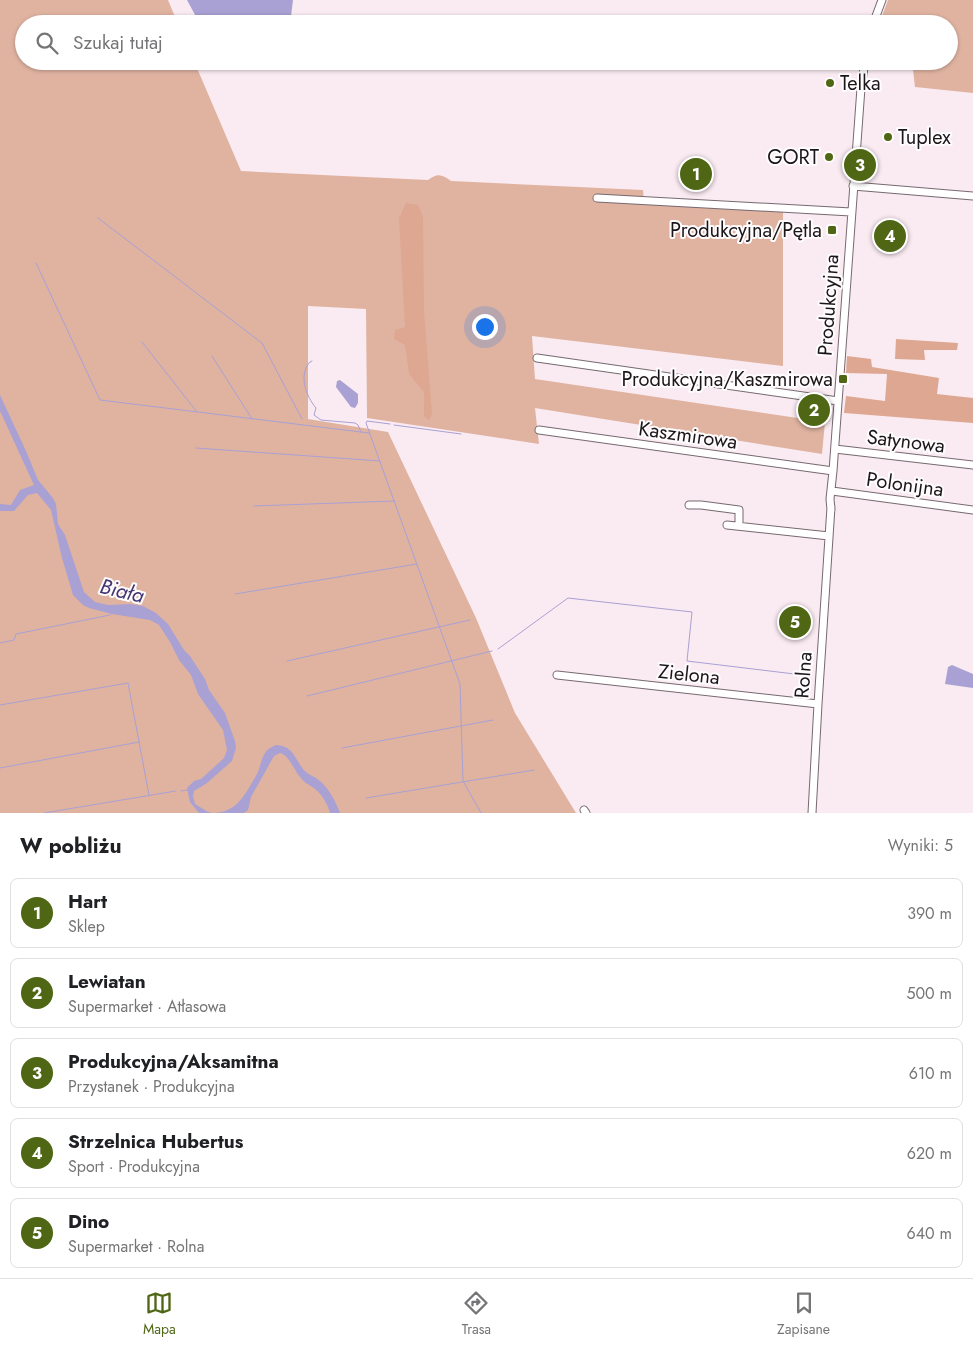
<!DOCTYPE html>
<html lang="pl">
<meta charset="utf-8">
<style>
:root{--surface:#fff;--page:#f6f6f6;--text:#202124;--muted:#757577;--line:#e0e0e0;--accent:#4f6615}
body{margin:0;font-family:Jost,sans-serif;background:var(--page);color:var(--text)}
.you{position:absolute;left:484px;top:326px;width:18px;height:18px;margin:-12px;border:4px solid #fff;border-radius:50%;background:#1a73e8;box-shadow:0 0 0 8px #1a73e833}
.badge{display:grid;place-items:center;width:32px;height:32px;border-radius:50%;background:var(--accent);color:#fff;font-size:16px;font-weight:700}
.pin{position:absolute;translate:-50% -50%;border:2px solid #fff;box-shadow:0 1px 5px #0006}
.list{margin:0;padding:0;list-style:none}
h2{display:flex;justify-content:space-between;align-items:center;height:65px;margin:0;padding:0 20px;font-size:21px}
h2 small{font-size:16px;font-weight:400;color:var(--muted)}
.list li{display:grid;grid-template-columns:32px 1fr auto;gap:15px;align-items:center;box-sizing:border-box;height:70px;margin:0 10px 10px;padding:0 10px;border:1px solid var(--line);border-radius:8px}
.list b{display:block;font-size:19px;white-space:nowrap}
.list p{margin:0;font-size:16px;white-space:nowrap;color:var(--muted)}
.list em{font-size:16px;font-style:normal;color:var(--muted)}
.icon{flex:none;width:28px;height:28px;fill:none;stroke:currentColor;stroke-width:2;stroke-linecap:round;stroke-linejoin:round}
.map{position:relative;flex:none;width:973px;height:813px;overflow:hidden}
.search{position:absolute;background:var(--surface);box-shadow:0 1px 4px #0004;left:15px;right:15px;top:15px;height:55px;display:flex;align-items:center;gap:12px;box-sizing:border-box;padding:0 18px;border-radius:28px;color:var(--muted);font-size:19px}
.sheet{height:465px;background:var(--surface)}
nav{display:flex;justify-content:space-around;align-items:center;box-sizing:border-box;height:70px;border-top:1px solid var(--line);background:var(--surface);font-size:14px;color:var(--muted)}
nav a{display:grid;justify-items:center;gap:2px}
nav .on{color:var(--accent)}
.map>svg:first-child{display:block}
.green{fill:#e0b3a1}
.forest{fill:#dea791}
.water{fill:#a9a0d3}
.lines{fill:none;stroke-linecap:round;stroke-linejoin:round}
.stream{stroke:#a9a0d3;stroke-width:1}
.minor-casing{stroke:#76696f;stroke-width:9}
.minor{stroke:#fff;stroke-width:7}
.poi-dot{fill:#4f6615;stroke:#fffcfd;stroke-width:2}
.labels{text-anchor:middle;stroke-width:4;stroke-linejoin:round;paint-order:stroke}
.poi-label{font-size:20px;fill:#1b1619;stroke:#fffcfd;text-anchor:end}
.street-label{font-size:20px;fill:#1b1619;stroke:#fffcfd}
.water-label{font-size:21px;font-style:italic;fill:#443572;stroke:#fffcfd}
</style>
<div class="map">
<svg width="973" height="813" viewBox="0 0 973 813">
<rect width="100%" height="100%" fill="#faebf2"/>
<!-- green -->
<path class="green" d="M0,0H168L178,24H24V61H194L241,171L428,180C437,173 442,174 451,181L643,190L644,201L783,208V366L532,336L535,379L825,422L822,454L535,408L539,444L367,418L366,309L308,306V419L388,432L476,618L515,713L576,813H0Z
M888,0H973V93L915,87L912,61H949V24H879Z"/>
<!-- forest -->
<path class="forest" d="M406,203L418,205L423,216L424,311L432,414L429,420L424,416V392L409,374L405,345L394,339L395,330L405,327L399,218Z
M896,339L958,343L957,350H924L925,360L895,359Z
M847,356L871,359L872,367L939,378L937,394L973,398V423L844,413L846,396L885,401L887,374L846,373Z"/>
<!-- water -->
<path class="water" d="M187,0H293L290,24H200Z
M340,380L358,394V403L355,408L351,407L336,387L337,381Z
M0,395L26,451L38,480L53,498L56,504L58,524L65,535L84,592L95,602L108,605L130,604L143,606L156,613L168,624L184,650L190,656L205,679L209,690L225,713L235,741L236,748L232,761L207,783L194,791L193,796L195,804L208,812L213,813H199L190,802L187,788L194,781L201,779L224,758L227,750L223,730L198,694L191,675L179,660L170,642L159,625L150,620L112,614L89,608L83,605L73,595L62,558L51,510L37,493L28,495L14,511H0V504L11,505L20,490L34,485L0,411Z
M952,665L973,674V688L945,684L948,667Z
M276,745C293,746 294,757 303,769C307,774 311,775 316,778C328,786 335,800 340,813H330C328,805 322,794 315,789C310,785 304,783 300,777C294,770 289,755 280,753L274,756L251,797L248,810L244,813H214C233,812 241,801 250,786C253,781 257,775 259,769C263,757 263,750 276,745Z"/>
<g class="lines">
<!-- stream -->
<path class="stream" d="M98,218L262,343L302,419
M36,263L100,400L369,433
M142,342L197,412
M212,356L252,419
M312,361L310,362C298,375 306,396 316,408L314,415L321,420L355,423L358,425L361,432
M390,424L367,421L366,423L460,684L463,781L481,813
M394,425L461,434
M196,448L380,461
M254,506L395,501
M235,594L417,564
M0,643L14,640L16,634L110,615L112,613
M498,649L568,598L692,612L687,661L811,676
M287,661L470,620
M307,696L492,651
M0,705L128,683L149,795
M342,748L493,720
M0,768L139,742
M181,791L188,790
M366,798L534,770
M44,813L176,791"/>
<!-- minor casing -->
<g class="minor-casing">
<path id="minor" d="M873,24L882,0
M853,186L973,196
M597,198L851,212
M537,358L838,401
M539,430L833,471
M835,449L973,465
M832,491L973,510
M689,505H701L739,510V526
M831,510L830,499L833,471L861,88L865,61
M727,525L829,536
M557,675L818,704
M584,810L586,813
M812,813L818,704L831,507"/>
</g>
<!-- minor -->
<use href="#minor" class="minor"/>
</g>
<!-- markers -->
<g class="poi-dot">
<circle cx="830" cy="83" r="5"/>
<circle cx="888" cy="137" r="5"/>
<circle cx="829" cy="157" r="5"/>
<rect x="827" y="225" width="10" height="10" rx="2.5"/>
<rect x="838" y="374" width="10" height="10" rx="2.5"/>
</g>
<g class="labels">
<!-- poi labels -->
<g class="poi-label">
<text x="840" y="90" text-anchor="start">Telka</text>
<text x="898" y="144" text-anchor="start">Tuplex</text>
<text x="819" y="164">GORT</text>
<text x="822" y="237">Produkcyjna/Pętla</text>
<text x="833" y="386">Produkcyjna/Kaszmirowa</text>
</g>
<!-- street labels -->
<g class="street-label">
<text transform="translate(828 305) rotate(-86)" y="7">Produkcyjna</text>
<text transform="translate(688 435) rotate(8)" y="7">Kaszmirowa</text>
<text transform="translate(906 441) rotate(7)" y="7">Satynowa</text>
<text transform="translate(905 484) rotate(8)" y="7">Polonijna</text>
<text transform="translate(689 674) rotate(6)" y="7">Zielona</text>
<text transform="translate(803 675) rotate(-86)" y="7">Rolna</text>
</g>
<!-- water labels -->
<g class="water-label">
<text transform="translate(122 591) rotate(14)" y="7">Biała</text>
</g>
</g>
</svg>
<div class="you"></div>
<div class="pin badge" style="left:696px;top:174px">1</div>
<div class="pin badge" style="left:814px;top:410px">2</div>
<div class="pin badge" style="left:860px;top:165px">3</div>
<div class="pin badge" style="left:890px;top:236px">4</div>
<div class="pin badge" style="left:795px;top:622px">5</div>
<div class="search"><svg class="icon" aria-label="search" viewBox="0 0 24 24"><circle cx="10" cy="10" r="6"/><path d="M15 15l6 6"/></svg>Szukaj tutaj</div>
</div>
<section class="sheet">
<h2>W pobliżu<small>Wyniki: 5</small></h2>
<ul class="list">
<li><span class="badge">1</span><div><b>Hart</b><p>Sklep</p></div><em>390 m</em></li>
<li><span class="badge">2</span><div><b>Lewiatan</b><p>Supermarket · Atłasowa</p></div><em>500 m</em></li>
<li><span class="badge">3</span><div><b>Produkcyjna/Aksamitna</b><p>Przystanek · Produkcyjna</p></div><em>610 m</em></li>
<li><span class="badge">4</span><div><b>Strzelnica Hubertus</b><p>Sport · Produkcyjna</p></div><em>620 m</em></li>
<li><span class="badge">5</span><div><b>Dino</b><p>Supermarket · Rolna</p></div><em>640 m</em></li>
</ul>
</section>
<nav>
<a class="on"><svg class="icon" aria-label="map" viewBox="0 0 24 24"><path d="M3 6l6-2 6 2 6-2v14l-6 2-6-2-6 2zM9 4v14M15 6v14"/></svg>Mapa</a>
<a><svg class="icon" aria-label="directions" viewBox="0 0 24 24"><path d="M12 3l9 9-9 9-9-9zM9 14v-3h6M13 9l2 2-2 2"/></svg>Trasa</a>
<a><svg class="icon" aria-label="saved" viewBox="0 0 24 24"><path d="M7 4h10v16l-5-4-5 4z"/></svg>Zapisane</a>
</nav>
